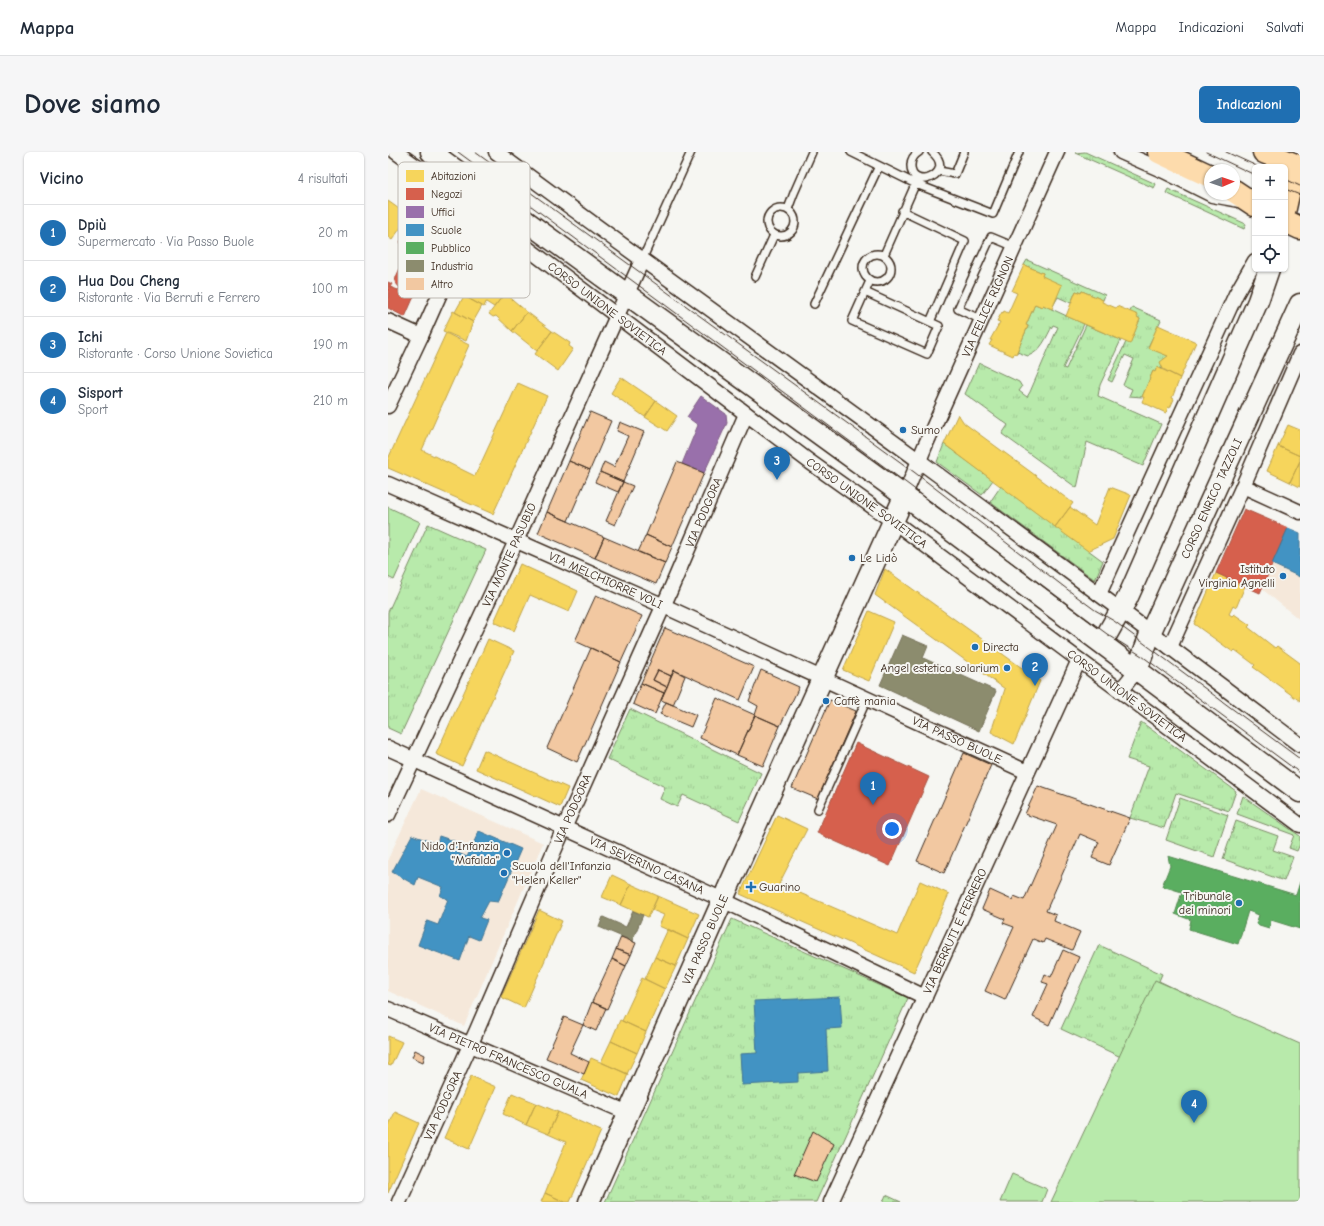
<!DOCTYPE html>
<html lang="it">
<meta charset="utf-8">
<style>
:root{--surface:#fff;--page:#f6f6f7;--text:#1f2937;--muted:#747a83;--line:#e0e1e3;--accent:#1f6fb2}
body{margin:0;font-family:"Comic Neue",sans-serif;background:var(--page);color:var(--text)}
.controls{position:absolute;right:12px;top:12px;display:grid;overflow:hidden;border-radius:6px;box-shadow:0 1px 3px #0004}
.controls button{width:36px;height:36px;display:grid;place-items:center;padding:0;border:0;border-bottom:1px solid var(--line);background:var(--surface);color:var(--text);font:20px sans-serif}
.compass{position:absolute;left:816px;top:12px;width:36px;height:36px;border-radius:50%;background:var(--surface);box-shadow:0 1px 3px #0004;rotate:88deg}
.you{position:absolute;left:504px;top:677px;width:14px;height:14px;margin:-10px;border:3px solid #fff;border-radius:50%;background:#1a73e8;box-shadow:0 0 0 6px #1a73e833}
.badge{display:grid;place-items:center;width:26px;height:26px;border-radius:50%;background:var(--accent);color:#fff;font-size:13px;font-weight:700}
.pin{position:absolute;translate:-50% -33px;filter:drop-shadow(0 1px 2px #0008)}
.pin::after{content:'';position:absolute;top:21px;width:14px;height:12px;background:inherit;clip-path:polygon(0 0,100% 0,50% 100%)}
.list{margin:0;padding:0;list-style:none}
h2{display:flex;justify-content:space-between;align-items:center;height:52px;margin:0;padding:0 16px;font-size:17px}
h2 small{font-size:13px;font-weight:400;color:var(--muted)}
.list li{display:grid;grid-template-columns:26px 1fr auto;gap:12px;align-items:center;box-sizing:border-box;height:56px;padding:0 16px;border-top:1px solid var(--line)}
.list b{display:block;font-size:15px;white-space:nowrap}
.list p{margin:0;font-size:13px;white-space:nowrap;color:var(--muted)}
.list em{font-size:13px;font-style:normal;color:var(--muted)}
.icon{flex:none;width:22px;height:22px;fill:none;stroke:currentColor;stroke-width:2;stroke-linecap:round;stroke-linejoin:round}
.map{position:relative;flex:none;width:912px;height:1050px;overflow:hidden;border-radius:6px}
header{display:flex;align-items:center;gap:24px;box-sizing:border-box;height:56px;padding:0 20px;background:var(--surface);border-bottom:1px solid var(--line)}
header strong{font-size:19px}
nav{display:flex;gap:22px;margin-inline-start:auto;font-size:14px}
.intro{display:flex;align-items:center;justify-content:space-between;box-sizing:border-box;height:96px;padding:0 24px}
h1{margin:0;font-size:28px}
.button{padding:10px 18px;border-radius:6px;background:var(--accent);color:#fff;font-size:14px;font-weight:700}
main{display:flex;gap:24px;padding:0 24px}
aside{flex:1;background:var(--surface);border-radius:6px;box-shadow:0 1px 3px #0004}
.map>svg:first-child{display:block}
.built{fill:#f5e8da}
.grass{fill:url(#grass-tufts);stroke:#7a8a64}
.garden{fill:#b8eaab;stroke:#7a8a64}
.homes{fill:#f6d55c;stroke:#bea249}
.shops{fill:#d6604d;stroke:#a8503f}
.offices{fill:#9970ab;stroke:#7d5b81}
.schools{fill:#4393c3;stroke:#417492}
.public{fill:#5aae61;stroke:#51864d}
.industry{fill:#8c8c6e;stroke:#746f56}
.building{fill:#f2c8a1;stroke:#3b2a1e}
.lines{fill:none;stroke-linecap:round;stroke-linejoin:round}
.lane-casing{stroke:#3b2a1e;stroke-width:10}
.street-casing{stroke:#3b2a1e;stroke-width:17}
.secondary-casing{stroke:#3b2a1e;stroke-width:23}
.primary-casing{stroke:#3b2a1e;stroke-width:25}
.lane{stroke:#f6f6f2;stroke-width:7}
.street{stroke:#f6f6f2;stroke-width:14}
.secondary{stroke:#f6f6f2;stroke-width:20}
.primary{stroke:#fddbac;stroke-width:22}
.tram{stroke:#3b2a1e;stroke-width:1}
.poi-dot{fill:#1f6fb2;stroke:#f6f6f2;stroke-width:1.5}
.labels{text-anchor:middle;stroke-width:4;stroke-linejoin:round;paint-order:stroke}
.street-label{font-size:12px;fill:#3b2a1e;stroke:#f6f6f2}
.poi-label{font-size:12px;fill:#3b2a1e;stroke:#f6f6f2;text-anchor:start}
.key{fill:#f6f6f2;stroke:#beb9b2;stroke-width:1}
.key-label{font-size:11px;fill:#3b2a1e}
</style>
<header>
<strong>Mappa</strong>
<nav><a>Mappa</a><a>Indicazioni</a><a>Salvati</a></nav>
</header>
<div class="intro"><h1>Dove siamo</h1><a class="button">Indicazioni</a></div>
<main>
<aside>
<h2>Vicino<small>4 risultati</small></h2>
<ul class="list">
<li><span class="badge">1</span><div><b>Dpiù</b><p>Supermercato · Via Passo Buole</p></div><em>20 m</em></li>
<li><span class="badge">2</span><div><b>Hua Dou Cheng</b><p>Ristorante · Via Berruti e Ferrero</p></div><em>100 m</em></li>
<li><span class="badge">3</span><div><b>Ichi</b><p>Ristorante · Corso Unione Sovietica</p></div><em>190 m</em></li>
<li><span class="badge">4</span><div><b>Sisport</b><p>Sport</p></div><em>210 m</em></li>
</ul>
</aside>
<div class="map">
<svg width="912" height="1050" viewBox="0 0 912 1050">
<defs>
<pattern id="grass-tufts" width="24" height="20" patternUnits="userSpaceOnUse"><rect width="24" height="20" fill="#b8eaab"/><path d="M3 7l-1-3M5 7V3M7 7l1-3M15 17l-1-3M17 17v-4M19 17l1-3" fill="none" stroke="#9fc993"/></pattern>
</defs>
<rect width="100%" height="100%" fill="#f6f6f2"/>
<filter id="ink" filterUnits="userSpaceOnUse"><feTurbulence type="fractalNoise" baseFrequency=".025" numOctaves="2"/><feDisplacementMap in="SourceGraphic" scale="8" xChannelSelector="R" yChannelSelector="G"/><feConvolveMatrix kernelMatrix="1 2 1 2 8 2 1 2 1" color-interpolation-filters="sRGB"/></filter>
<g filter="url(#ink)">
<!-- built -->
<path class="built" d="M900,376L912,381V468L874,437Z
M33,637L155,691L76,874L0,839V707Z"/>
<!-- grass -->
<path class="grass" d="M697,0L768,32L766,36L687,1Z
M780,37L858,72L856,77L778,41Z
M639,108L717,143L715,148L694,139L693,141L688,139L683,151L670,145L665,154L654,124L655,121L636,113Z
M647,152L654,155L655,153L696,172L675,216L678,217L698,173L733,188L712,233L710,244L773,272L755,314L699,290L689,336L614,282L620,273L577,242L591,211L631,230L634,235L631,239L639,245L642,240L670,175L665,173C658,185 654,199 640,204L629,200L640,174L638,173Z
M744,155L773,168L760,195L780,204L775,217L769,215L767,220L765,219L754,245L741,244L744,237L735,233L746,207L737,203L724,230L720,228L738,190L742,191L752,167L742,160Z
M556,292L605,328L594,343L549,310Z
M613,334L715,409L707,428L602,350Z
M40,372L98,398L13,582L0,576V460Z
M242,557L373,621L351,669L295,643L289,655L272,647L277,635L219,607Z
M753,570L848,639L841,659L788,641L776,676L742,666L761,614L739,607Z
M855,644L912,684V692L909,699L901,696L906,683L849,662Z
M792,646L840,663L826,705L778,688Z
M848,669L890,684L885,698L905,705L896,729L835,707Z
M344,767L520,846L428,1050H217Z
M711,793L774,822L771,829L912,896L735,906L673,877Z"/>
<!-- garden -->
<path class="garden" d="M0,355L32,370L6,428L0,425Z
M767,828L912,892V1050H663Z
M624,1022L659,1037L654,1050H612Z
M498,1043L513,1050H495Z"/>
<!-- homes -->
<path class="homes" d="M0,49L21,64L4,88L0,85Z
M636,113L655,121L654,124L674,133L664,157L655,153L654,155L647,152L638,173L640,174L628,202L626,201L625,204L601,193L604,188H602L612,170L609,169L614,160L615,161L616,159L620,161L629,141L624,139Z
M94,123L99,125L117,141L106,155L98,150L96,155L76,144L89,124Z
M688,139L693,141L694,139L715,148L714,150L728,156L729,154L750,163L749,165L752,167L742,192L678,164Z
M117,141L139,160L124,179L108,164L105,165L101,162Z
M76,144L94,154L85,170L67,160Z
M65,159L85,170L78,189L55,179Z
M139,160L164,179L149,199L124,179Z
M770,173L808,190L792,226L775,217L772,210L780,204L760,196Z
M164,179L182,191L181,194L185,197L170,219L147,202Z
M58,181L81,193L34,298L87,324L130,231L159,244L105,362L0,316V307Z
M769,215L792,226L784,246L786,247L782,256L780,255L778,261L754,250L756,245H754L765,219L767,220Z
M233,225L268,249L257,265L223,241Z
M268,249L289,264L279,279L257,265Z
M570,262L576,271L685,351L667,375L556,292Z
M900,273L912,278V304L890,294Z
M890,294L912,304V309L902,330L879,319Z
M912,309V335L902,330Z
M722,335L743,343L725,387L700,399L667,375L682,355L707,373Z
M132,412L190,439L181,460L142,443L126,479L106,470Z
M497,417L652,529L626,592L603,580L617,537L487,443Z
M828,421L857,434L848,456L845,454L841,462L844,464L846,462L862,473L860,475L887,496L889,494L912,511V549L865,515L867,513L847,498L845,500L806,472Z
M481,459L506,470L481,529L455,518Z
M100,487L126,499L74,614L48,602Z
M96,598L180,636L172,655L88,617Z
M389,663L419,677L391,732L509,783L532,729L561,742L526,820L352,742Z
M224,723L243,732L233,753L214,745Z
M243,732L270,744L260,765L233,753Z
M270,744L311,762L300,787L271,774L276,763L264,758Z
M151,758L174,769L136,856L113,845Z
M280,777L300,787L288,814L267,805Z
M267,805L288,814L277,837L257,827Z
M254,826L277,837L258,880L234,869Z
M232,868L258,880L249,901L223,889Z
M0,884L14,890L3,914L0,913Z
M223,889L249,901L239,922L213,910Z
M203,906L240,922L231,945L193,928Z
M83,924L108,935L81,997L56,986Z
M124,941L148,951L138,973L115,962Z
M148,951L170,960L160,982L138,973Z
M7,960L31,971L0,1041V975Z
M170,960L213,979L182,1050H177L157,1041L178,990L160,982Z
M157,1041L177,1050H153Z"/>
<!-- shops -->
<path class="shops" d="M26,71L51,87L17,165L0,156V130L4,132L2,135L10,138L12,136L7,130L8,125L20,99L12,90Z
M856,357L900,376L872,441L828,421Z
M468,591L541,625L502,714L429,681Z"/>
<!-- offices -->
<path class="offices" d="M313,244L338,262L339,271L316,321L294,312L310,273L299,265Z"/>
<!-- schools -->
<path class="schools" d="M900,376L912,381V425L884,412Z
M91,679L133,697L110,750L101,749L92,766L99,768L91,788L81,784L72,809L30,793L39,769L50,773L60,747L52,744L55,735L30,725L27,733L4,720L24,683L49,692L51,684L72,691L70,701L79,705Z
M452,845L454,876L438,877L440,919L410,921V930L354,933L352,902L369,901L366,849Z"/>
<!-- public -->
<path class="public" d="M780,704L908,743L912,730V777L883,768L881,776L868,772L871,763L860,759L850,792L801,777L803,768L787,762L794,740L774,734L782,714Z"/>
<!-- industry -->
<path class="industry" d="M514,483L540,494L535,506L608,539L591,579L492,533Z
M245,759L255,763L244,789L211,775L215,765L238,775Z"/>
<!-- building -->
<path class="building" d="M202,260L223,269L202,318L181,309Z
M232,270L256,280L235,330L212,320L216,310L226,315L240,284L229,279Z
M181,309L202,318L180,369L159,360Z
M289,310L316,321L284,395L258,383Z
M212,320L235,330L230,340L207,330Z
M235,330L245,334L227,373L218,369Z
M159,360L216,385L207,406L150,381Z
M258,383L284,395L277,411L250,400Z
M216,385L277,411L268,432L207,406Z
M208,443L254,464L233,510L187,489Z
M277,476L366,515L352,548L286,518L283,524L270,518L265,528L279,535L276,541L253,531Z
M203,496L233,510L189,610L159,596Z
M270,518L283,524L279,535L265,528Z
M286,518L297,524L285,553L273,548Z
M373,518L411,535L392,574L367,563L370,554L361,549Z
M253,531L276,541L267,562L245,552Z
M329,546L367,563L349,603L312,586Z
M442,548L468,559L430,647L404,636Z
M278,550L308,563L303,575L272,562Z
M367,563L392,574L375,614L349,603Z
M576,601L603,613L556,721L529,709Z
M650,634L742,666L721,713L704,706L711,690L692,682L658,759L668,763L666,769L692,780L684,798L657,787L655,791L645,787L617,848L597,839L626,775L615,771L617,767L594,757L602,738L624,748L626,744L636,748L669,673L637,662Z
M233,785L248,791L243,803L228,797Z
M228,797L243,803L238,814L224,807Z
M675,798L691,805L661,873L645,865L660,832L654,830L657,822L663,825Z
M224,807L238,814L219,857L204,850Z
M204,850L218,856L208,879L195,873Z
M176,865L195,873L182,901L201,910L196,922L158,906Z
M27,898L37,903L35,910L24,905Z
M425,979L446,992L428,1030L406,1022Z"/>
<g class="lines">
<!-- lane casing -->
<g class="lane-casing">
<path id="lane" d="M463,0L528,32L605,62L631,0
M531,0C526,3 523,7 523,13C522,41 570,22 544,0
M551,19L567,22L576,0
M379 70a14 14 0 1 1 28 0a14 14 0 1 1-28 0Z
M400,57L406,41L424,0
M514,59L577,89L542,170
M475 116a14 14 0 1 1 28 0a14 14 0 1 1-28 0Z
M496,103L530,26
M254,108L303,0
M367,125L386,83
M477,140L551,174L539,202L464,169C470,156 476,142 482,129
M426,152L491,14
M594,168L570,157L603,85L627,95
M430,657L479,547"/>
</g>
<!-- street casing -->
<g class="street-casing">
<g id="street">
<path id="s1" d="M8,0L89,58L422,310L509,372L912,673"/>
<path d="M108,0C249,105 392,207 534,311C661,404 786,498 912,593"/>
<path d="M733,0L776,19L824,43L857,49"/>
<path d="M0,169L33,184"/>
<path d="M0,254L33,184L89,58"/>
<path id="s2" d="M0,332L276,454L639,620"/>
<path d="M855,334L912,360"/>
<path id="s3" d="M516,345L537,294L669,0"/>
<path d="M711,442L848,142L867,109"/>
<path d="M782,495L855,334L912,202"/>
<path d="M732,539L749,518"/>
<path id="s4" d="M0,596L322,742L537,845"/>
<path id="s5" d="M0,663L128,389L254,108"/>
<path id="s6" d="M0,857L240,961"/>
<path id="s7" d="M11,1050L89,878L169,692L282,439L358,262"/>
<path id="s8" d="M443,1050L691,508"/>
</g>
</g>
<!-- secondary casing -->
<g class="secondary-casing">
<g id="secondary">
<path d="M43,0L530,354L912,640"/>
<path d="M714,491L739,447L744,436L870,149L881,117"/>
<path id="s9" d="M749,518L764,477L912,152"/>
<path id="s10" d="M201,1050L340,736L516,345"/>
</g>
</g>
<!-- primary casing -->
<g class="primary-casing">
<path id="primary" d="M771,0L822,24
M876,0L912,15
M846,39L867,53
M897,56L901,38L912,16
M897,69L912,76"/>
</g>
<!-- lane -->
<use href="#lane" class="lane"/>
<!-- street -->
<use href="#street" class="street"/>
<!-- secondary -->
<use href="#secondary" class="secondary"/>
<!-- primary -->
<use href="#primary" class="primary"/>
<!-- tram -->
<path class="tram" d="M70,0L521,333L681,454L719,482L754,504L912,621
M87,0L526,320L688,444L707,458L726,469L912,607
M818,0L867,23
M838,0L871,15
M897,27L912,34
M897,37L912,43"/>
</g>
</g>
<!-- markers -->
<g class="poi-dot">
<circle cx="515" cy="278" r="4"/>
<circle cx="464" cy="406" r="4"/>
<circle cx="895" cy="424" r="4"/>
<circle cx="587" cy="495" r="4"/>
<circle cx="619" cy="516" r="4"/>
<circle cx="438" cy="549" r="4"/>
<circle cx="119" cy="701" r="4"/>
<circle cx="116" cy="721" r="4"/>
<path d="M361 729h4v4h4v4h-4v4h-4v-4h-4v-4h4z"/>
<circle cx="851" cy="751" r="4"/>
</g>
<g class="labels">
<!-- street labels -->
<g class="street-label">
<text dy="4" stroke="none"><textPath href="#s3" startOffset="208">VIA FELICE RIGNON</textPath></text>
<text dy="4" stroke="none"><textPath href="#s1" startOffset="263">CORSO UNIONE SOVIETICA</textPath></text>
<text dy="4" stroke="none"><textPath href="#s9" startOffset="187">CORSO ENRICO TAZZOLI</textPath></text>
<text dy="4" stroke="none"><textPath href="#s1" startOffset="587">CORSO UNIONE SOVIETICA</textPath></text>
<text dy="4" stroke="none"><textPath href="#s7" startOffset="754">VIA PODGORA</textPath></text>
<text dy="4" stroke="none"><textPath href="#s5" startOffset="287">VIA MONTE PASUBIO</textPath></text>
<text dy="4" stroke="none"><textPath href="#s2" startOffset="238">VIA MELCHIORRE VOLI</textPath></text>
<text dy="4" stroke="none"><textPath href="#s1" startOffset="911">CORSO UNIONE SOVIETICA</textPath></text>
<text dy="4" stroke="none"><textPath href="#s2" startOffset="624">VIA PASSO BUOLE</textPath></text>
<text dy="4" stroke="none"><textPath href="#s7" startOffset="430">VIA PODGORA</textPath></text>
<text dy="4" stroke="none"><textPath href="#s4" startOffset="284">VIA SEVERINO CASANA</textPath></text>
<text dy="4" stroke="none"><textPath href="#s8" startOffset="298">VIA BERRUTI E FERRERO</textPath></text>
<text dy="4" stroke="none"><textPath href="#s10" startOffset="287">VIA PASSO BUOLE</textPath></text>
<text dy="4" stroke="none"><textPath href="#s6" startOffset="131">VIA PIETRO FRANCESCO GUALA</textPath></text>
<text dy="4" stroke="none"><textPath href="#s7" startOffset="106">VIA PODGORA</textPath></text>
</g>
<!-- poi labels -->
<g class="poi-label">
<text x="523" y="282">Sumo</text>
<text x="472" y="410">Le Lidò</text>
<text x="887" y="421" text-anchor="end">Istituto<tspan x="887" dy="14">Virginia Agnelli</tspan></text>
<text x="595" y="499">Directa</text>
<text x="611" y="520" text-anchor="end">Angel estetica solarium</text>
<text x="446" y="553">Caffè mania</text>
<text x="111" y="698" text-anchor="end">Nido d'Infanzia<tspan x="111" dy="14">"Mafalda"</tspan></text>
<text x="124" y="718">Scuola dell'Infanzia<tspan x="124" dy="14">"Helen Keller"</tspan></text>
<text x="371" y="739">Guarino</text>
<text x="843" y="748" text-anchor="end">Tribunale<tspan x="843" dy="14">dei minori</tspan></text>
</g>
</g>
<!-- legend -->
<rect x="10" y="10" width="132" height="136" rx="6" class="key"/>
<rect x="18" y="18" width="18" height="12" fill="#f6d55c"/>
<rect x="18" y="36" width="18" height="12" fill="#d6604d"/>
<rect x="18" y="54" width="18" height="12" fill="#9970ab"/>
<rect x="18" y="72" width="18" height="12" fill="#4393c3"/>
<rect x="18" y="90" width="18" height="12" fill="#5aae61"/>
<rect x="18" y="108" width="18" height="12" fill="#8c8c6e"/>
<rect x="18" y="126" width="18" height="12" fill="#f2c8a1"/>
<g class="key-label">
<text x="43" y="28">Abitazioni</text>
<text x="43" y="46">Negozi</text>
<text x="43" y="64">Uffici</text>
<text x="43" y="82">Scuole</text>
<text x="43" y="100">Pubblico</text>
<text x="43" y="118">Industria</text>
<text x="43" y="136">Altro</text>
</g>
</svg>
<div class="controls">
<button>+</button>
<button>−</button>
<button><svg class="icon" aria-label="locate" viewBox="0 0 24 24"><circle cx="12" cy="12" r="6"/><path d="M12 2v4M12 18v4M2 12h4M18 12h4"/></svg></button>
</div>
<svg class="compass" viewBox="-18 -18 36 36"><path d="M0-13l5 13h-10z" fill="#e53935"/><path d="M0 13l5-13h-10z" fill="#747a83"/></svg>
<div class="you"></div>
<div class="pin badge" style="left:485px;top:653px">1</div>
<div class="pin badge" style="left:647px;top:534px">2</div>
<div class="pin badge" style="left:389px;top:328px">3</div>
<div class="pin badge" style="left:806px;top:971px">4</div>
</div>
</main>
